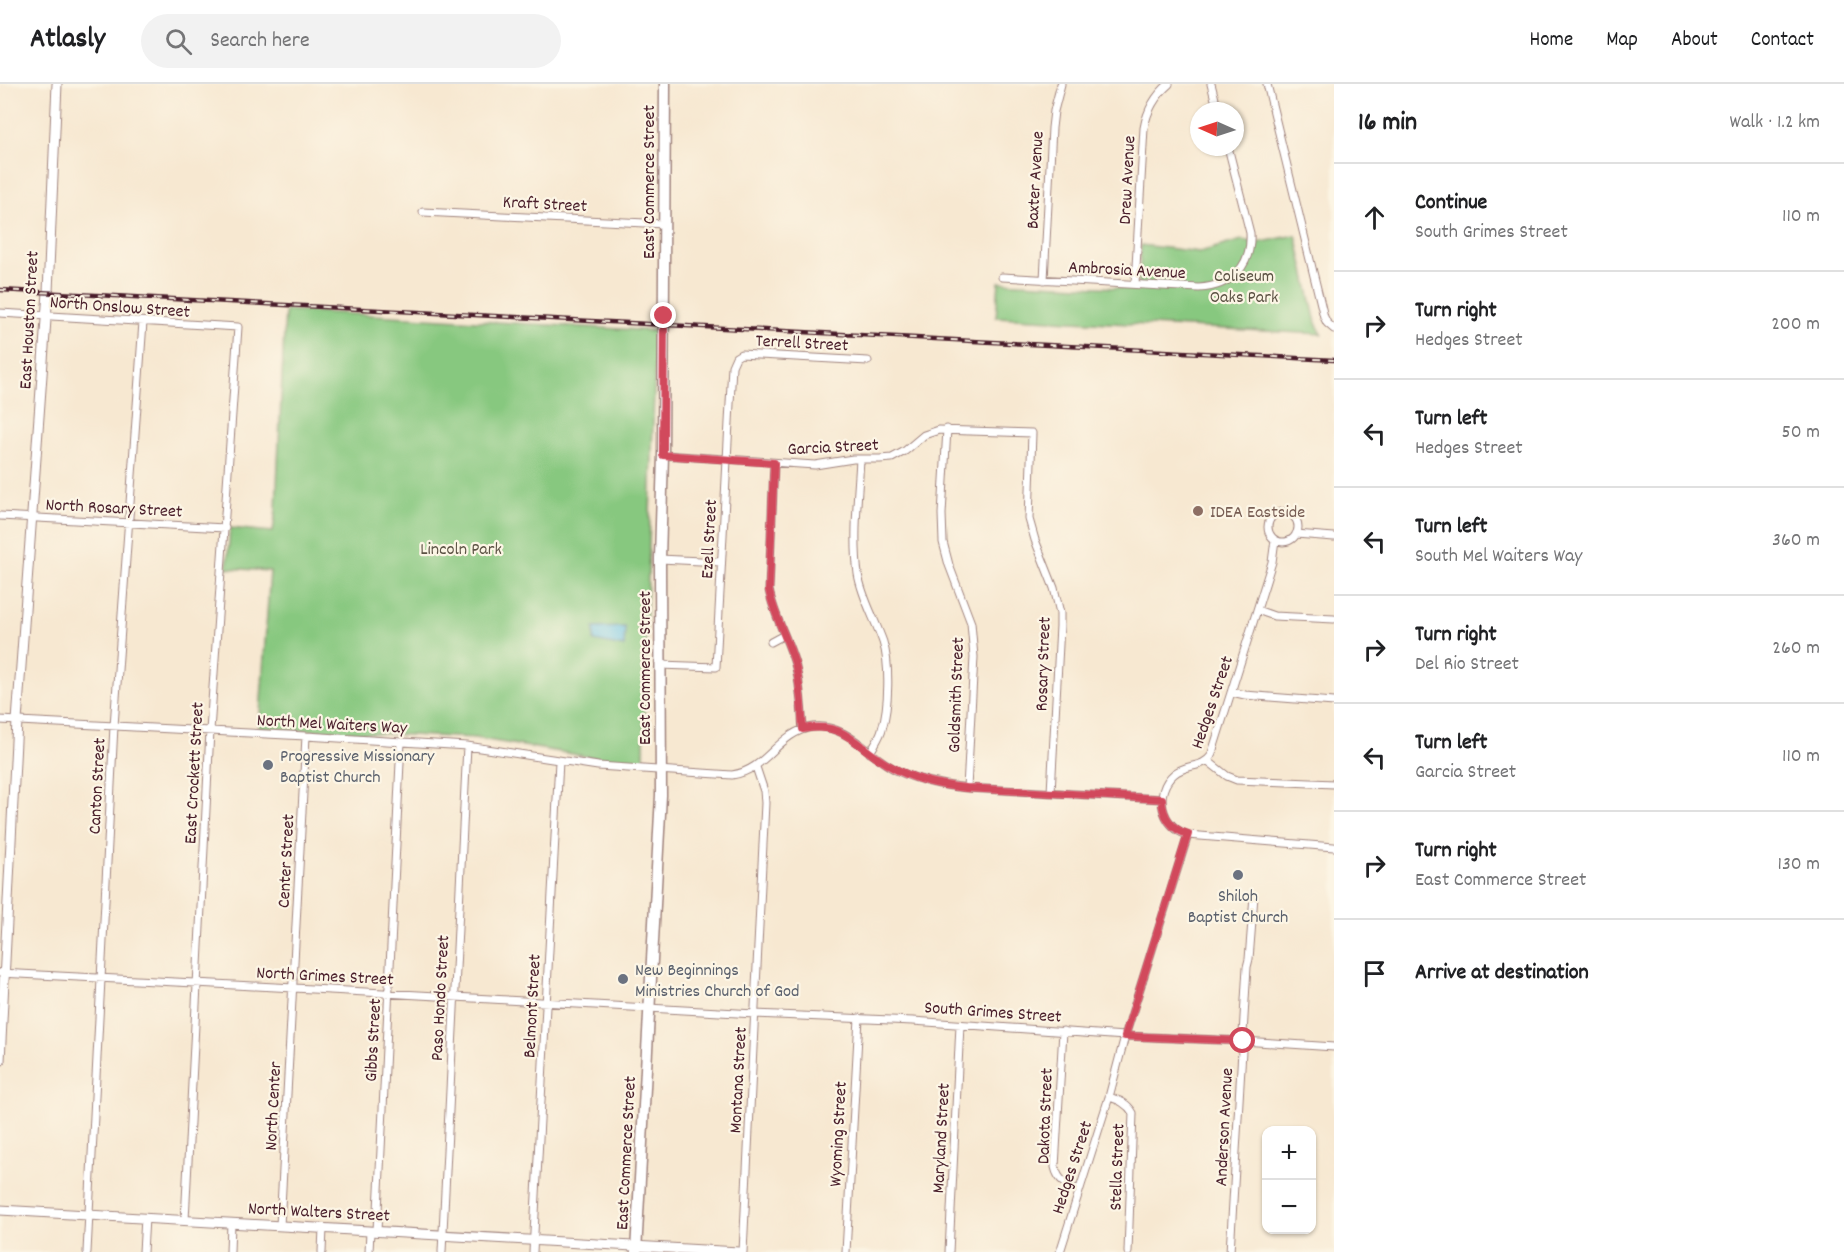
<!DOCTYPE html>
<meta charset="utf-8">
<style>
:root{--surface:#fff;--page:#f2f2f2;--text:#202124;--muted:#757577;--line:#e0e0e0}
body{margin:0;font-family:Dekko,sans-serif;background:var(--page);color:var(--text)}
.controls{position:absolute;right:18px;bottom:18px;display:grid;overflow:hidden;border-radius:12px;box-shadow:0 2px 4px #0004}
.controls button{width:54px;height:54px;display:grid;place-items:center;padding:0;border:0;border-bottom:2px solid var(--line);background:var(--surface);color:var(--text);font:30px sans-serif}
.compass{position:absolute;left:1190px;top:18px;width:54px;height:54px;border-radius:50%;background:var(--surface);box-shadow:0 2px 4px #0004;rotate:273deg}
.stop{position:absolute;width:18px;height:18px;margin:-14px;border:4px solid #d1495b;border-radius:50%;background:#fff}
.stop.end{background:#d1495b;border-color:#fff;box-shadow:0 2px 6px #0008}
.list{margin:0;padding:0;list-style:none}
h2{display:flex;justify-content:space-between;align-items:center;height:78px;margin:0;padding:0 24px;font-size:26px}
h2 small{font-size:20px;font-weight:400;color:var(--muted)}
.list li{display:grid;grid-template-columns:39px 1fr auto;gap:18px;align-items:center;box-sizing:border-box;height:108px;padding:0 24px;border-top:2px solid var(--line)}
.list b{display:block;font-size:22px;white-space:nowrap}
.list p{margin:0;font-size:20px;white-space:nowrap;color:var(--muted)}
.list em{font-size:20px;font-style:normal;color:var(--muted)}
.icon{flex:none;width:33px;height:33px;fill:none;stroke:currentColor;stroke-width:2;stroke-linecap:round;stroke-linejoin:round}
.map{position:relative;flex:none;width:1334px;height:1168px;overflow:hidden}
header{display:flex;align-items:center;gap:36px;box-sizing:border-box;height:84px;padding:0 30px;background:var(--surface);border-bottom:2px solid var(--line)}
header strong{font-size:28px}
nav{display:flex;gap:33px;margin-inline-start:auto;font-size:21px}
.search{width:420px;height:54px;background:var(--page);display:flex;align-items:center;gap:15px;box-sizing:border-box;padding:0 21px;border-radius:33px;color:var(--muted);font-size:22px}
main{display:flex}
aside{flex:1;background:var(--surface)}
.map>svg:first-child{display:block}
.green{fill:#87c87f;stroke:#687455;stroke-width:1.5}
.water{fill:#67c3e5;stroke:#587188;stroke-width:1.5}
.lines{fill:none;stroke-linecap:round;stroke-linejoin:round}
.minor-casing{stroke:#a0847e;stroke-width:9}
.secondary-casing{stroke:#a0847e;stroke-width:11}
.primary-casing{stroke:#a0847e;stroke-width:13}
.minor{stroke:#fff;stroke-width:7}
.secondary{stroke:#fff;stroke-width:9}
.primary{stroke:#fff;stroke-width:10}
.rail-casing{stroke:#4a1f2b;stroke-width:4.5}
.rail{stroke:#fcf5e5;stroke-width:2;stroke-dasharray:7;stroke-linecap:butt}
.route{stroke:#d1495b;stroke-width:8}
.education-dot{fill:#8d6e63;stroke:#fcf5e5;stroke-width:2}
.worship-dot{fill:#6b7280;stroke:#fcf5e5;stroke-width:2}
.labels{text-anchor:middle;stroke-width:4.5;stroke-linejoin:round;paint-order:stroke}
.street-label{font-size:18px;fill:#4a1f2b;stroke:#fcf5e5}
.park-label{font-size:18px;fill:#5c5244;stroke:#fcf5e5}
.education-label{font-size:18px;fill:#785e54;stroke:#fcf5e5;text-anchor:start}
.worship-label{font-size:18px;fill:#5b616d;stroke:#fcf5e5;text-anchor:start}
</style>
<header>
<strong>Atlasly</strong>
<div class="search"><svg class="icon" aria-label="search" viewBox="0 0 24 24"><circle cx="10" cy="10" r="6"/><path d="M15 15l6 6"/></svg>Search here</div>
<nav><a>Home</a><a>Map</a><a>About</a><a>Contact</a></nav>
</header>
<main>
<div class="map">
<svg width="1334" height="1168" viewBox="0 0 1334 1168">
<rect width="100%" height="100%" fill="#fcf5e5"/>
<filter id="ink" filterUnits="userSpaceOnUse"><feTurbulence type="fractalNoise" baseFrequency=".0167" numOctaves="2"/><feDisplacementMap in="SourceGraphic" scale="12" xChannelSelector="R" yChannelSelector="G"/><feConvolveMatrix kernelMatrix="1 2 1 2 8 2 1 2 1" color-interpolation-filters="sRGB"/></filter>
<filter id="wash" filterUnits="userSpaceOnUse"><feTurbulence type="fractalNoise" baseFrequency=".008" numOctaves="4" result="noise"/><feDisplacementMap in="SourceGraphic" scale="24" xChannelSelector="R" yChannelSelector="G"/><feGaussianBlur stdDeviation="1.35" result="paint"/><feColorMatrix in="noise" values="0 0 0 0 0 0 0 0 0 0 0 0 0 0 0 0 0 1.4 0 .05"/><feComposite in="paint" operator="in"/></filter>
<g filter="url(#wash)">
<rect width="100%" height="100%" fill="#f7e8d1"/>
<!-- green -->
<path class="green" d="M1296,151L1316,239L1322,250L996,233L999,198L1138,205L1141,161L1200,168L1242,156L1257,159Z
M285,226L656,247L645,585L644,676L615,677L475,654L259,644L270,487L227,484L230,444L273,448L276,425Z"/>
<!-- water -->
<path class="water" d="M625,543L624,563L594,557V544Z"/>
</g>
<g filter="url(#ink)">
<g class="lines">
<!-- minor casing -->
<g class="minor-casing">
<path id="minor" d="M1211,0L1218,27
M1267,0L1324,233L1327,239L1334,245
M423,128L665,140
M1002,193L1199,204C1231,202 1252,183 1250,149L1228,63
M1044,196L1052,44L1054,27L1061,0
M1135,200L1144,44C1147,27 1155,12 1169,0
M0,229L238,243L210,647L185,1136
M947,345L942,430L943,458L949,481L971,539L974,573L967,704
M663,371L815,381L853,375H880L892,374L905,367L924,351L939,346L1032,349L1029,435L1035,456L1054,504L1060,529V542L1051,708
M860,375C858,413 853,452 858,490C862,514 875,535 883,558C890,580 889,623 882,645C880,653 874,661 870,669
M774,379L769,506C774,532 788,555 795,580C801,601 801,623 803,645
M1268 443a15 15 0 1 1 30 0a15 15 0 1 1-30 0Z
M0,432L225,444
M1296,450L1334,453
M1275,456L1272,478L1257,526L1211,672C1203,684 1186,680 1174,690C1153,708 1161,743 1188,751L1334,763
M660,475L721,478
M1257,526L1274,532L1334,535
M771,558L784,551
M660,581L716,583L732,282L736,273L741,270L868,277
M1232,608L1245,611L1334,618
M0,636L306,652L467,662L598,682L732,691C768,686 777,648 813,643C846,639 869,672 896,686C919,697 942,701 967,704L1162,715
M1208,677L1227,692L1237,696L1334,700
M0,889L294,904L755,930L913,937L1125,952L1243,957L1334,963
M1063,947L1055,1083C1058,1097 1067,1101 1079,1106
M1109,1013C1119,1016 1127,1019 1133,1029L1128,1168
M280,1142L306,652
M377,1147L401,658
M87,1168L114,642L143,238
M143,1168L145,1134
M230,1168L231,1139
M322,1168L323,1144
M369,1168L370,1147
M442,1168L467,662
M533,1168L559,677
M743,1168L765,719L764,707L756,683
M846,1168L859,934
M949,1168L960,941
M1060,1168L1109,1013L1125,952L1188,751
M1230,1168L1247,883L1249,875L1254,812"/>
</g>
<!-- secondary casing -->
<g class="secondary-casing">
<path id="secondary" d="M0,977L17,637L48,208L57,0
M0,1126L739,1168"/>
</g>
<!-- primary casing -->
<g class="primary-casing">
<path id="primary" d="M636,1168L661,711L660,475L663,371L665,0"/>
</g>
<!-- minor -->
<use href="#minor" class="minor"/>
<!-- secondary -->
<use href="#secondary" class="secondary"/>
<!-- primary -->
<use href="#primary" class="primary"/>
<!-- rail casing -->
<g class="rail-casing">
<path id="rail" d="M0,206L1334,276"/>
</g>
<!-- rail -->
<use href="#rail" class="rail"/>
</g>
</g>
<g class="lines" filter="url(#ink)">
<!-- route -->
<path class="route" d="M664,232L663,371L774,379L769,506C774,532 788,555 795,580C801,601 801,623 803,645C847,637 856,664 890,682C914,696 939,701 966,704L1162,715C1162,732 1172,746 1188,750L1125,952L1243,957"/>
</g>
<!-- markers -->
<circle class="education-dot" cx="1198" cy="427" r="6"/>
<g class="worship-dot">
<circle cx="268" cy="681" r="6"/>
<circle cx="1238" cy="791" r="6"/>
<circle cx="623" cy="895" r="6"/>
</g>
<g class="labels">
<!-- street labels -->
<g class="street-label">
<text transform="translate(1034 96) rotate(-87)" y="6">Baxter Avenue</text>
<text transform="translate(1126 96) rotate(-87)" y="6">Drew Avenue</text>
<text transform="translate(648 98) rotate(-90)" y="6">East Commerce Street</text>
<text transform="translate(545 119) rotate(3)" y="6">Kraft Street</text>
<text transform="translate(1127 185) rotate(3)" y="6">Ambrosia Avenue</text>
<text transform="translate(120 222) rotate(4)" y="6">North Onslow Street</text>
<text transform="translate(28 236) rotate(-87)" y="6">East Houston Street</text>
<text transform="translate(802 258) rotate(3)" y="6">Terrell Street</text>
<text transform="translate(833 362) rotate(-3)" y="6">Garcia Street</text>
<text transform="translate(114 423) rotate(3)" y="6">North Rosary Street</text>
<text transform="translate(708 455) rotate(-87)" y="6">Ezell Street</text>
<text transform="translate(1042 580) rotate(-88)" y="6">Rosary Street</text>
<text transform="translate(644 584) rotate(-90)" y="6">East Commerce Street</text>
<text transform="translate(955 611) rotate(-88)" y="6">Goldsmith Street</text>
<text transform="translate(1211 618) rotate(-71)" y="6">Hedges Street</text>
<text transform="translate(332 639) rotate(3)" y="6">North Mel Waiters Way</text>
<text transform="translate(193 689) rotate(-87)" y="6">East Crockett Street</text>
<text transform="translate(96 702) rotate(-87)" y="6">Canton Street</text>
<text transform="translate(285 777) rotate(-87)" y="6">Center Street</text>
<text transform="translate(325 891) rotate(3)" y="6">North Grimes Street</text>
<text transform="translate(439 914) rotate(-87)" y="6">Paso Hondo Street</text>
<text transform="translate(531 922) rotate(-87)" y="6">Belmont Street</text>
<text transform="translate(993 927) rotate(4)" y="6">South Grimes Street</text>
<text transform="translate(372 956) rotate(-87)" y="6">Gibbs Street</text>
<text transform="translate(737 996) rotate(-87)" y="6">Montana Street</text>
<text transform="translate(272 1022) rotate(-87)" y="6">North Center</text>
<text transform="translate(1044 1032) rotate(-88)" y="6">Dakota Street</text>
<text transform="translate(1223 1043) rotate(-87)" y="6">Anderson Avenue</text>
<text transform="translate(837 1050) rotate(-87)" y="6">Wyoming Street</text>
<text transform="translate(940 1054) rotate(-87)" y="6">Maryland Street</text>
<text transform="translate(625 1069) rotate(-87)" y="6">East Commerce Street</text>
<text transform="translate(1071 1083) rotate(-72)" y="6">Hedges Street</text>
<text transform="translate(1116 1083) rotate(-88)" y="6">Stella Street</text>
<text transform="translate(319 1127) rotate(3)" y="6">North Walters Street</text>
</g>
<!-- park labels -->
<g class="park-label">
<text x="1244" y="197">Coliseum<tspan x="1244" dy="21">Oaks Park</tspan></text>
<text x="461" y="470">Lincoln Park</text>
</g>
<!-- education labels -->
<g class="education-label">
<text x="1210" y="433">IDEA Eastside</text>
</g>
<!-- worship labels -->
<g class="worship-label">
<text x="280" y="677">Progressive Missionary<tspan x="280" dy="21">Baptist Church</tspan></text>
<text x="1238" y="817" text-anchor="middle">Shiloh<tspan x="1238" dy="21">Baptist Church</tspan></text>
<text x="635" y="891">New Beginnings<tspan x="635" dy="21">Ministries Church of God</tspan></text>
</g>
</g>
</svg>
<div class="controls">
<button>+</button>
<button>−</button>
</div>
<svg class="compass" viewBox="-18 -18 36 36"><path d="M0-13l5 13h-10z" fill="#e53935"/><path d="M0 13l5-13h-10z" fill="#757577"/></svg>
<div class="stop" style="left:1243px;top:957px"></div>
<div class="stop end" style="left:664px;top:232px"></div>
</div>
<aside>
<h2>16 min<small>Walk · 1.2 km</small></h2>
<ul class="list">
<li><svg class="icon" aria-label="ahead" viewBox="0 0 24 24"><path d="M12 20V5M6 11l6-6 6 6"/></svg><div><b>Continue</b><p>South Grimes Street</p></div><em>110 m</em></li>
<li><svg class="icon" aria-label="right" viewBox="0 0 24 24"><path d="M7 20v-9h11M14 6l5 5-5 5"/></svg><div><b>Turn right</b><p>Hedges Street</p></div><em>200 m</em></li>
<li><svg class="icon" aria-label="left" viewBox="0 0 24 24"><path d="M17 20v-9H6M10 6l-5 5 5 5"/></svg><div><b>Turn left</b><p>Hedges Street</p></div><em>50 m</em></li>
<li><svg class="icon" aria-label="left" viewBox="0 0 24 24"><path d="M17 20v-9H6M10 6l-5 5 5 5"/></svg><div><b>Turn left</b><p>South Mel Waiters Way</p></div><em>360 m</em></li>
<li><svg class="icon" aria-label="right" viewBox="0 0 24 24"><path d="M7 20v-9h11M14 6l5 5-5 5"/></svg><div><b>Turn right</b><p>Del Rio Street</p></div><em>260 m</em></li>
<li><svg class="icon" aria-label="left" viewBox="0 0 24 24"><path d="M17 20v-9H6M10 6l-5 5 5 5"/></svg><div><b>Turn left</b><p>Garcia Street</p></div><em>110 m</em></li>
<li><svg class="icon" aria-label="right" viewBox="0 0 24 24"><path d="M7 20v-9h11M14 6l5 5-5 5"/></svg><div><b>Turn right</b><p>East Commerce Street</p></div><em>130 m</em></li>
<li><svg class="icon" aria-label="arrive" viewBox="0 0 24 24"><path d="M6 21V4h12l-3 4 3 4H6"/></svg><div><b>Arrive at destination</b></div></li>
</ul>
</aside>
</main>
